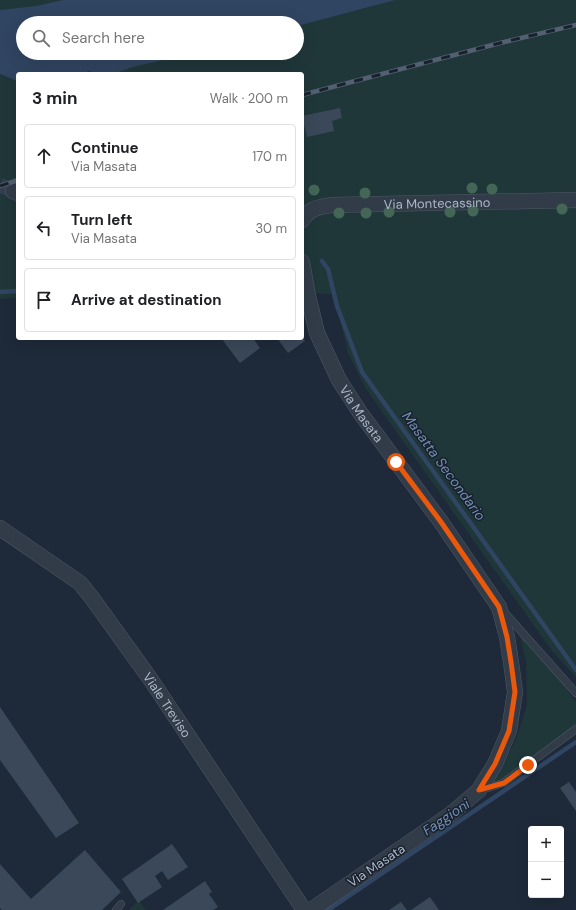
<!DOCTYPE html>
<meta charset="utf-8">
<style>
:root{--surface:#fff;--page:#f6f6f6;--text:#202124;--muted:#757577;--line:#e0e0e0}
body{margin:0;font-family:"DM Sans",sans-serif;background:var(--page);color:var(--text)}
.controls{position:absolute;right:12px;bottom:12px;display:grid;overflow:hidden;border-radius:4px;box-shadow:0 4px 16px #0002}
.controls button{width:36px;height:36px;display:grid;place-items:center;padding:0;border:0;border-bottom:1px solid var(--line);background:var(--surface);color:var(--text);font:20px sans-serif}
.stop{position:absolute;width:12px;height:12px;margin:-9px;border:3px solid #ea580c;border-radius:50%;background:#fff}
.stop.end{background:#ea580c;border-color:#fff;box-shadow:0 1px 4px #0008}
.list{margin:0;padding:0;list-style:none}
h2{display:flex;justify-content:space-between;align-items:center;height:52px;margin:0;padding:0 16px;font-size:17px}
h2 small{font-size:13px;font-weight:400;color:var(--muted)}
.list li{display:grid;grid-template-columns:26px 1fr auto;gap:12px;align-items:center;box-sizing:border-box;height:64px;margin:0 8px 8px;padding:0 8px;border:1px solid var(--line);border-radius:4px}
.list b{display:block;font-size:15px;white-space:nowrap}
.list p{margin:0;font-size:13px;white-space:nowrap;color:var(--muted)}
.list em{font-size:13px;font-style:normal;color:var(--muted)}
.icon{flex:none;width:22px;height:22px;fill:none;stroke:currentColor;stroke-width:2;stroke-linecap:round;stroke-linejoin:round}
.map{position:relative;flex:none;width:576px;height:910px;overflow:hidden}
.search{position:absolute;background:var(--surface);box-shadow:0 4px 16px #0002;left:16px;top:16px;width:288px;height:44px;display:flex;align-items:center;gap:10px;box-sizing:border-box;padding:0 14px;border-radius:22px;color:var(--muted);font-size:15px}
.panel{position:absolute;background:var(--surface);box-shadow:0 4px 16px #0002;left:16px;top:72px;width:288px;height:268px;border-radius:4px}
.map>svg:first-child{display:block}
.green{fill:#20373a;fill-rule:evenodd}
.water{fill:#304561}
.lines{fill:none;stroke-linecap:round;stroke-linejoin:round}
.stream{stroke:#304561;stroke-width:4.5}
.building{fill:#3a4859}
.street-tunnel{stroke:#333f4e;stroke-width:15;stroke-dasharray:15 8;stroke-linecap:butt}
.lane-casing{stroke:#505967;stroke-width:8}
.street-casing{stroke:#505967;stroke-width:16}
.lane{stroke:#323c49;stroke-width:7}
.street{stroke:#323c49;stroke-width:15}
.rail-casing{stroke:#536071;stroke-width:4.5}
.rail{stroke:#18212d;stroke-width:3;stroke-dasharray:9;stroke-linecap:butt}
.tree{fill:#436656}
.route{stroke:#ea580c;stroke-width:5}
.labels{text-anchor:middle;stroke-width:3;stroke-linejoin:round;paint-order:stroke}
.street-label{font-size:13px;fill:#acb6c6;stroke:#18212d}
.water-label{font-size:14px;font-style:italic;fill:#728eb1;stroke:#18212d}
</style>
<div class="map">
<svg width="576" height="910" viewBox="0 0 576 910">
<rect width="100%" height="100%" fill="#1e2a39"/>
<!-- green -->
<path class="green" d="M0,0H576V677L552,651L366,389L348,353L334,294L302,293V74H18V298L0,299ZM23,23H297V53H23Z
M517,623L576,702V726L515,771L491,785L502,768L517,737L527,704L526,662Z
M139,900L146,910H129Z"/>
<!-- water -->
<path class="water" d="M63,0H395L297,26V23H23V53H193L133,67L113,74H103L88,71L84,74H18V81L0,74V10L37,6Z"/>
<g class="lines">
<!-- stream -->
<path class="stream" d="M322,261L328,269L337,306L362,372L576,670
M0,292L18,291
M328,910L576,742"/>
</g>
<!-- building -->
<path class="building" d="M340,108L342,118L332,121L334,131L307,137L303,121L302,122V116Z
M221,338H253L260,348L240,363Z
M277,338H303L305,341L288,353Z
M0,707L79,823L56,838L0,760Z
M569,782L576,792V811L560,788Z
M172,844L188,867L168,880L162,871L155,876L162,887L138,903L122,879Z
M85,850L121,892L102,910H2L0,908V864L31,899Z
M205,881L212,892L209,894L218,907L213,910H163Z
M430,897L439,910H411Z
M401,902L407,910H389Z"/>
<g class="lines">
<!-- street-tunnel -->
<path class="street-tunnel" d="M0,185L13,191"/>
<!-- lane casing -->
<g class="lane-casing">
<path id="lane" d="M505,613L576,693
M481,790L503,783L576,729
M116,910L121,904"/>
</g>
<!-- street casing -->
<g class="street-casing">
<g id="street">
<path d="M13,191L18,193"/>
<path id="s1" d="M302,220C310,208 318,207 332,205L576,200"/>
<path id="s2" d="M302,262L308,296L317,333L339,380L361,414L441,522L499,607L507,637L511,662L515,692L509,731L495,764L479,790L451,814L311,910"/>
<path id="s3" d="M0,528L80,583L92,598L151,680L304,910"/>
</g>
</g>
<!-- lane -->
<use href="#lane" class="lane"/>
<!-- street -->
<use href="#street" class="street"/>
<!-- rail casing -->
<g class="rail-casing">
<path id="rail" d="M302,95L500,43L576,25
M0,186L18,180"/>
</g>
<!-- rail -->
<use href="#rail" class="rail"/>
</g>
<!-- trees -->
<g class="tree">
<circle cx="472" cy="188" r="5.5"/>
<circle cx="492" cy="189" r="5.5"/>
<circle cx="314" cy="190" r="5.5"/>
<circle cx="365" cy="193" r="5.5"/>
<circle cx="562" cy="209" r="5.5"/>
<circle cx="473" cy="211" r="5.5"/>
<circle cx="389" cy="212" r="5.5"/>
<circle cx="450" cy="212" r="5.5"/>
<circle cx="339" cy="213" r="5.5"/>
<circle cx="366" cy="213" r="5.5"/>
</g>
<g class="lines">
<!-- route -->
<path class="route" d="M396,462L441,522L499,607L507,637L511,662L515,692L509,731L495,764L479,790L504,783L528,765"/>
</g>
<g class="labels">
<!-- street labels -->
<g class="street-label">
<text dy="5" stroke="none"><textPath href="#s1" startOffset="140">Via Montecassino</textPath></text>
<text dy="5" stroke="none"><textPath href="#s2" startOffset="165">Via Masata</textPath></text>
<text dy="5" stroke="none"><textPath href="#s3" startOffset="247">Viale Treviso</textPath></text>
<text transform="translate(376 865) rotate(-34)" y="5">Via Masata</text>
</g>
<!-- water labels -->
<g class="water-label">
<text transform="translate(444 466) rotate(54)" y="5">Masatta Secondario</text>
<text transform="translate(446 817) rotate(-34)" y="5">Faggioni</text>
</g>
</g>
</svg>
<div class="controls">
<button>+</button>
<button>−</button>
</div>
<div class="stop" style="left:396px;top:462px"></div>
<div class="stop end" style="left:528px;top:765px"></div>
<div class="search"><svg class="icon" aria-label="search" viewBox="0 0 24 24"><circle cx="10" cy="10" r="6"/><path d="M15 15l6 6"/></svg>Search here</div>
<section class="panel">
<h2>3 min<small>Walk · 200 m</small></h2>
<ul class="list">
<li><svg class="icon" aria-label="ahead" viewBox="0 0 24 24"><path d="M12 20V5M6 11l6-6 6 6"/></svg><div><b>Continue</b><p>Via Masata</p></div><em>170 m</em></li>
<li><svg class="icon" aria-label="left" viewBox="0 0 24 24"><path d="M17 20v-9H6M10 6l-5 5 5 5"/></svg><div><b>Turn left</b><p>Via Masata</p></div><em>30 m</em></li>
<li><svg class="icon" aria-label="arrive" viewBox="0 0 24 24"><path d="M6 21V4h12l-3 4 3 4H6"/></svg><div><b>Arrive at destination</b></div></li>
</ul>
</section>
</div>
